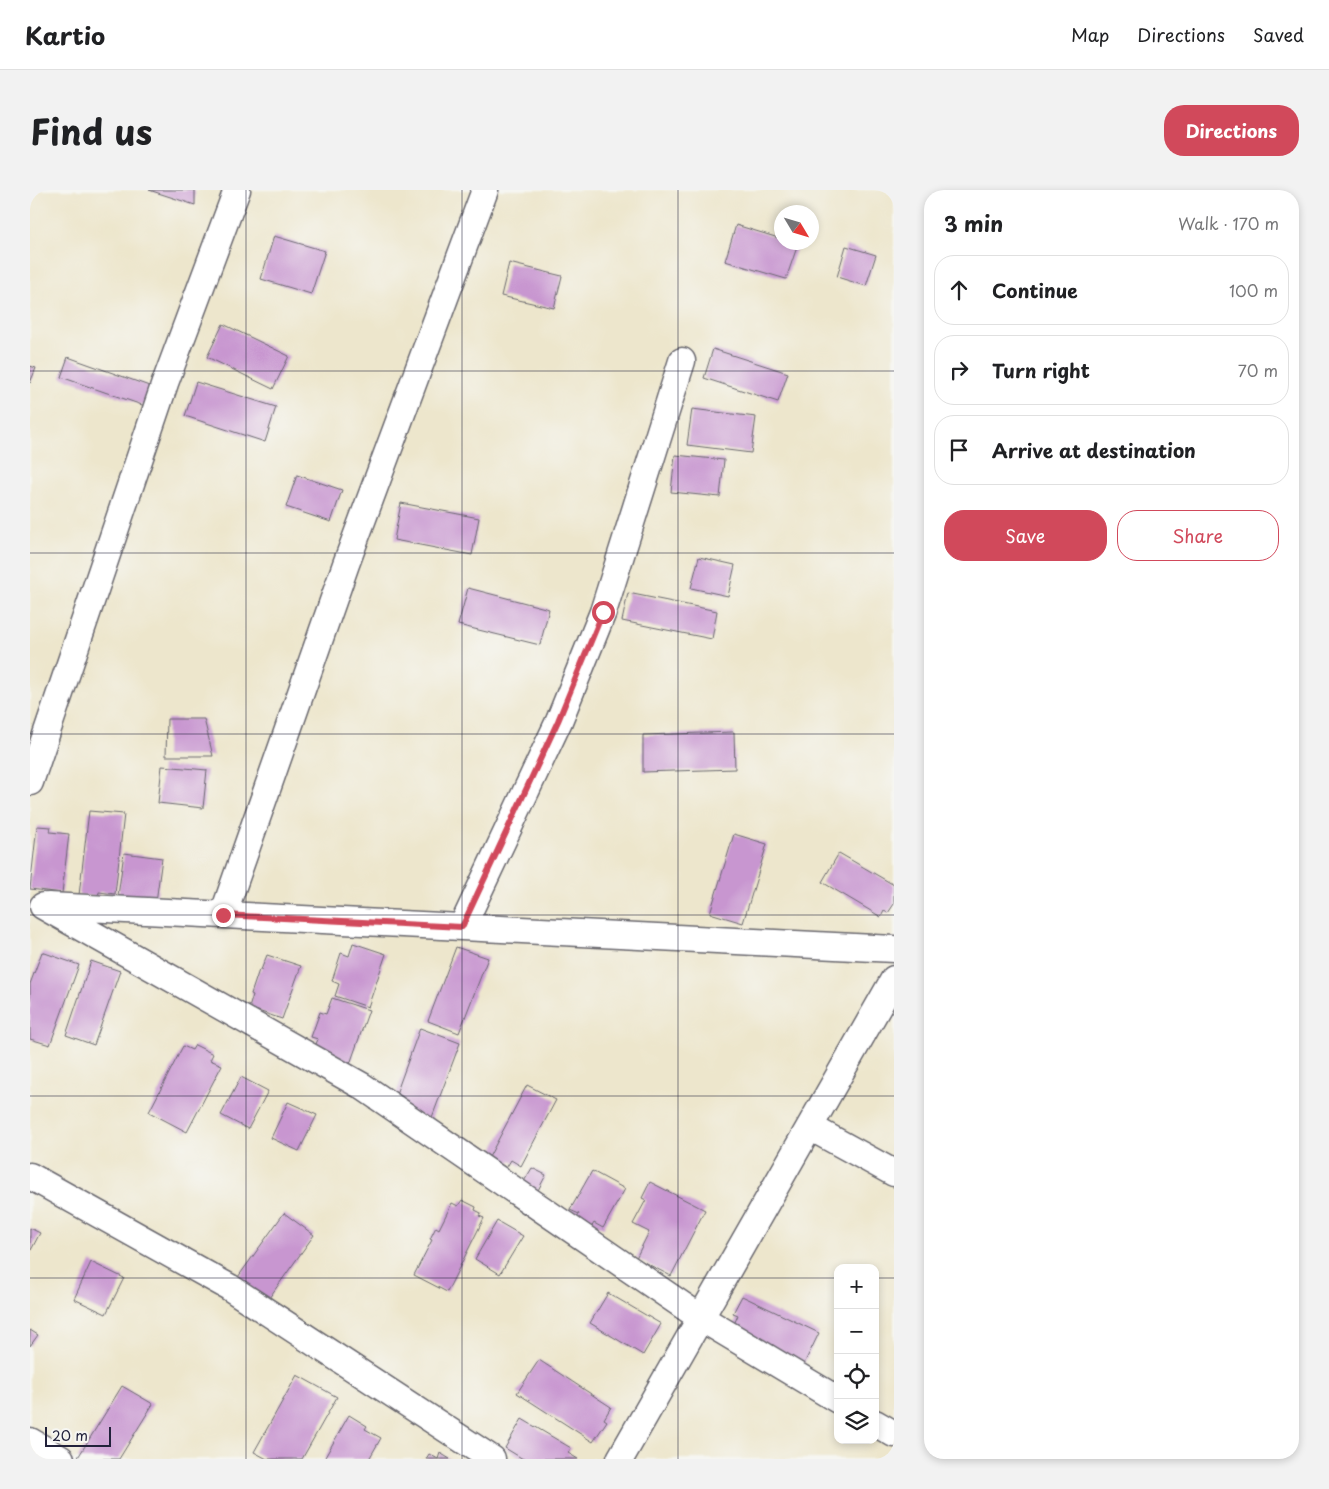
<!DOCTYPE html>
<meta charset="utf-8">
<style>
:root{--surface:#fff;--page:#f2f2f2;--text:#202124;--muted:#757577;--line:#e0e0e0;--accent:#d1495b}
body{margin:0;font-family:"Playpen Sans",sans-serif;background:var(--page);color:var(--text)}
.controls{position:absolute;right:15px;bottom:15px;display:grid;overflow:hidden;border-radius:10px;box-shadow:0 2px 8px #0003}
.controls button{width:45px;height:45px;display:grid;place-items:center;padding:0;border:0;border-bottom:1px solid var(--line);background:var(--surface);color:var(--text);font:25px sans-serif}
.compass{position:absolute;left:744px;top:15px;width:45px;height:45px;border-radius:50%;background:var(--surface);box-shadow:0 2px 8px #0003;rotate:128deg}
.scale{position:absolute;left:15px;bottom:12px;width:66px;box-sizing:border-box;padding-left:5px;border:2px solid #22223b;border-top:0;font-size:14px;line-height:18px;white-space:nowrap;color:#22223b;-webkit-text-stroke:4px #f6f6f2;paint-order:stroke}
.stop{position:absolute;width:15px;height:15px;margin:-11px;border:4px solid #d1495b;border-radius:50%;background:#fff}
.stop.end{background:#d1495b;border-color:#fff;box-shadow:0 1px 5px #0008}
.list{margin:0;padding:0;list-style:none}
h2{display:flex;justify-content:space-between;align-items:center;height:65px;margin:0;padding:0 20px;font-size:21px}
h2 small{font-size:16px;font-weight:400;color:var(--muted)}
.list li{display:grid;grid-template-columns:32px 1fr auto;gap:15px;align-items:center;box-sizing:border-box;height:70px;margin:0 10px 10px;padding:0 10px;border:1px solid var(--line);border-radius:20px}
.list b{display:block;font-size:19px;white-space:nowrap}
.list em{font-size:16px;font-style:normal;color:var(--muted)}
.actions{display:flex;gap:10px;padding:15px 20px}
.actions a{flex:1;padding:11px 0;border:1px solid var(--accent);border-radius:20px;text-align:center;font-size:18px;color:var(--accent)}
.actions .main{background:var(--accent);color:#fff}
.icon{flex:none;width:28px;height:28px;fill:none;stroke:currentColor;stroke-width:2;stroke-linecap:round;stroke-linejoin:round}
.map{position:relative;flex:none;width:864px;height:1269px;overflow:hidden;border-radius:20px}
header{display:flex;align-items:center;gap:30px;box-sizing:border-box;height:70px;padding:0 25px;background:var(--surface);border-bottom:1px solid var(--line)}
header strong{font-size:24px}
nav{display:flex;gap:28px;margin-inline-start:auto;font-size:18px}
.intro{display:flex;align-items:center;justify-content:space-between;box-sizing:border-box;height:120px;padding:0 30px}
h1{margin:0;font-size:35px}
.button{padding:12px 22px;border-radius:20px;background:var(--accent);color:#fff;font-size:18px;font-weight:700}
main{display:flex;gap:30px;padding:0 30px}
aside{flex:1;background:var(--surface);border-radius:20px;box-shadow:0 2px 8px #0003}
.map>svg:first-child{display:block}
.building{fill:#c896d0}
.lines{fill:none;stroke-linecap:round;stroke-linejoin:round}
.street-casing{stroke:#69676e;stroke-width:29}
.street{stroke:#fff;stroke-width:26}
.route{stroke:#d1495b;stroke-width:6}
.grid{fill:none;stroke:#22223b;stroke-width:1;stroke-opacity:0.55}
</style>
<header>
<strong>Kartio</strong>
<nav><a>Map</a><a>Directions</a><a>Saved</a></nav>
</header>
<div class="intro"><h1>Find us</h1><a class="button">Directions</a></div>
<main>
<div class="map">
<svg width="864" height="1269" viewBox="0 0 864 1269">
<rect width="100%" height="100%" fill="#f6f6f2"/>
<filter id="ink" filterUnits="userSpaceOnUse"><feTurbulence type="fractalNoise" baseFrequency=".02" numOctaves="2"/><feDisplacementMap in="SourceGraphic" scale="10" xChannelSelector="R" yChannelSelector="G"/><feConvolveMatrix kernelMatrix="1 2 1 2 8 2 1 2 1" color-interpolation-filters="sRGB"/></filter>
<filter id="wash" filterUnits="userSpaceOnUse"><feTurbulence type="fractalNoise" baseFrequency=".0096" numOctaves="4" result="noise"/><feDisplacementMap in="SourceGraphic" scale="20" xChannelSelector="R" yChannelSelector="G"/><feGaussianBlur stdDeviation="1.12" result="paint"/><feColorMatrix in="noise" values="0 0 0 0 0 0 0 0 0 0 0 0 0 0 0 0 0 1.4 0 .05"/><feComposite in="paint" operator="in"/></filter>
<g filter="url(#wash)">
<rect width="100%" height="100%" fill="#ede6cc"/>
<g id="blocks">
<!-- building -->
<path class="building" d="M119,0H165V15Z
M706,35L752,49V52L768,54L756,89L695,71Z
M244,46L295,61L281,104L231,89Z
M816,56L846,65L836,96L807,87Z
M479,73L532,86L524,118L471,106Z
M193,134L259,166L243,199L177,167Z
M683,159L758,183L748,212L674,188Z
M38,167L122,197L115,216L31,187Z
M0,176L6,178L0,193Z
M166,192L246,217L235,252L155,226Z
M662,219L726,227L721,263L657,255Z
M645,265L694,270L690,307L641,302Z
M267,285L312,300L301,332L256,317Z
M371,313L449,328L442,365L364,350Z
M669,367L705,375L698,406L661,398Z
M438,398L519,419L510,455L428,435Z
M598,403L687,421L682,449L592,431Z
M137,529H174L183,566H136Z
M704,542L705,579L613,582V545Z
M132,576L177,580L173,618L128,613Z
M59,621L94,624L85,704L69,702L68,707L49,705Z
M7,636L21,637L20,642L39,644L32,703L0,699Z
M704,644L737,654L713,733L680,723Z
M94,663L132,668L126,712L87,713Z
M809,663L864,695V714L858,723L854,721L851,727L792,692Z
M323,753L356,764L338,817L305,806L309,794L302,791L311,763L319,766Z
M426,757L458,768L429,843L398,831Z
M12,762L49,775L20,855L0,849V794Z
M237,765L271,776L252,829L219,818L223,805L221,804L229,780H231Z
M61,771L90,781L64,855L36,845Z
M302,808L339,820L320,874L283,862L288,849L281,847L290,822L296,824Z
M390,838L430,853L401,930L362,915Z
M165,855L183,864L180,870L192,875L157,942L119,922L153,856L162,860Z
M211,887L238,901L218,939L191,925Z
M497,895L526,910L491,976L481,970L475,980L457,971Z
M258,912L287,925L269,961L241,948Z
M502,978L516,985L505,1006L490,998Z
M562,981L595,999L573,1038L564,1033L561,1038L546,1030L549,1024L540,1020Z
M620,992L675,1020L641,1086L606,1068L619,1042L603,1034L616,1010L612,1008Z
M432,1010L446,1017L445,1020L451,1023L449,1026L454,1028L417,1102L384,1085L402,1050L400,1049L406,1037L409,1039L422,1013L428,1016Z
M254,1023L284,1045L234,1115L203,1094Z
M467,1031L493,1046L470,1084L445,1069Z
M0,1038L10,1043L0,1062Z
M61,1072L94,1088L76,1124L44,1109Z
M578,1103L631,1134L613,1165L560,1133Z
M712,1106L789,1143L774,1174L702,1139L708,1125L703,1123Z
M0,1140L8,1145L0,1156Z
M509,1170L581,1217L574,1229L577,1231L563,1252L487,1203Z
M267,1185L307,1207L272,1269H237L224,1262Z
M92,1196L123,1214L89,1269H47Z
M319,1225L337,1236L335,1239L351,1248L339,1269H294Z
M492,1229L541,1258L538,1263L548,1269H493L475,1258Z
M410,1263L420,1269H396L399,1264L408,1269Z"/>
</g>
</g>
<g filter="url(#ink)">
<use href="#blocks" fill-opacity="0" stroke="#69676e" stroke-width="1"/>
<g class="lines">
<!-- street casing -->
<g class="street-casing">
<path id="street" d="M0,592L135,193L207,0
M13,716L332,896L671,1128L808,1210
M18,716L864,759
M193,725L316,374L455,0
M432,737L529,531L573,422L652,171
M780,937L864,983
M0,986L199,1097L462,1269
M845,1233L864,1244
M0,1251L31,1269
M590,1269L864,789"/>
</g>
<!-- street -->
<use href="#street" class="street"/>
</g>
</g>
<g class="lines" filter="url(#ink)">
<!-- route -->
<path class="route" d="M193,725L432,737L528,531L573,422"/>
</g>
<!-- grid -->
<path class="grid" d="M216,0V1269M432,0V1269M648,0V1269M0,181H864M0,363H864M0,544H864M0,725H864M0,906H864M0,1088H808M845,1088H864"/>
</svg>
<div class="controls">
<button>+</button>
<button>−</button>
<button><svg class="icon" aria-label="locate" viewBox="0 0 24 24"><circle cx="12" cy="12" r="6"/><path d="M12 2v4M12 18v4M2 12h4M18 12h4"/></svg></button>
<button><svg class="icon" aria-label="layers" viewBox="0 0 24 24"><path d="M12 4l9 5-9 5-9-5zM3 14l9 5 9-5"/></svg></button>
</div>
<svg class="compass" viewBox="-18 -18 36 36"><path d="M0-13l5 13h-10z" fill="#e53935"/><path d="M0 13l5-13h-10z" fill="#757577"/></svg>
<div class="scale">20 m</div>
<div class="stop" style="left:573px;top:422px"></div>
<div class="stop end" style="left:193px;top:725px"></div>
</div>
<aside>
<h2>3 min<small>Walk · 170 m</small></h2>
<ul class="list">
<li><svg class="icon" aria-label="ahead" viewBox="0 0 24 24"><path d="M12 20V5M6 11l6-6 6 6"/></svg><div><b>Continue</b></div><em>100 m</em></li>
<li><svg class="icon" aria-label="right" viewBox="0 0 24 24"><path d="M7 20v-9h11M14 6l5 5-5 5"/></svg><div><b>Turn right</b></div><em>70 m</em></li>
<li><svg class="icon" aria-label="arrive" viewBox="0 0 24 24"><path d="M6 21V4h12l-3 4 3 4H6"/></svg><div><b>Arrive at destination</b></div></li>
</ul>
<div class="actions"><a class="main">Save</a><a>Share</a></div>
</aside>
</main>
